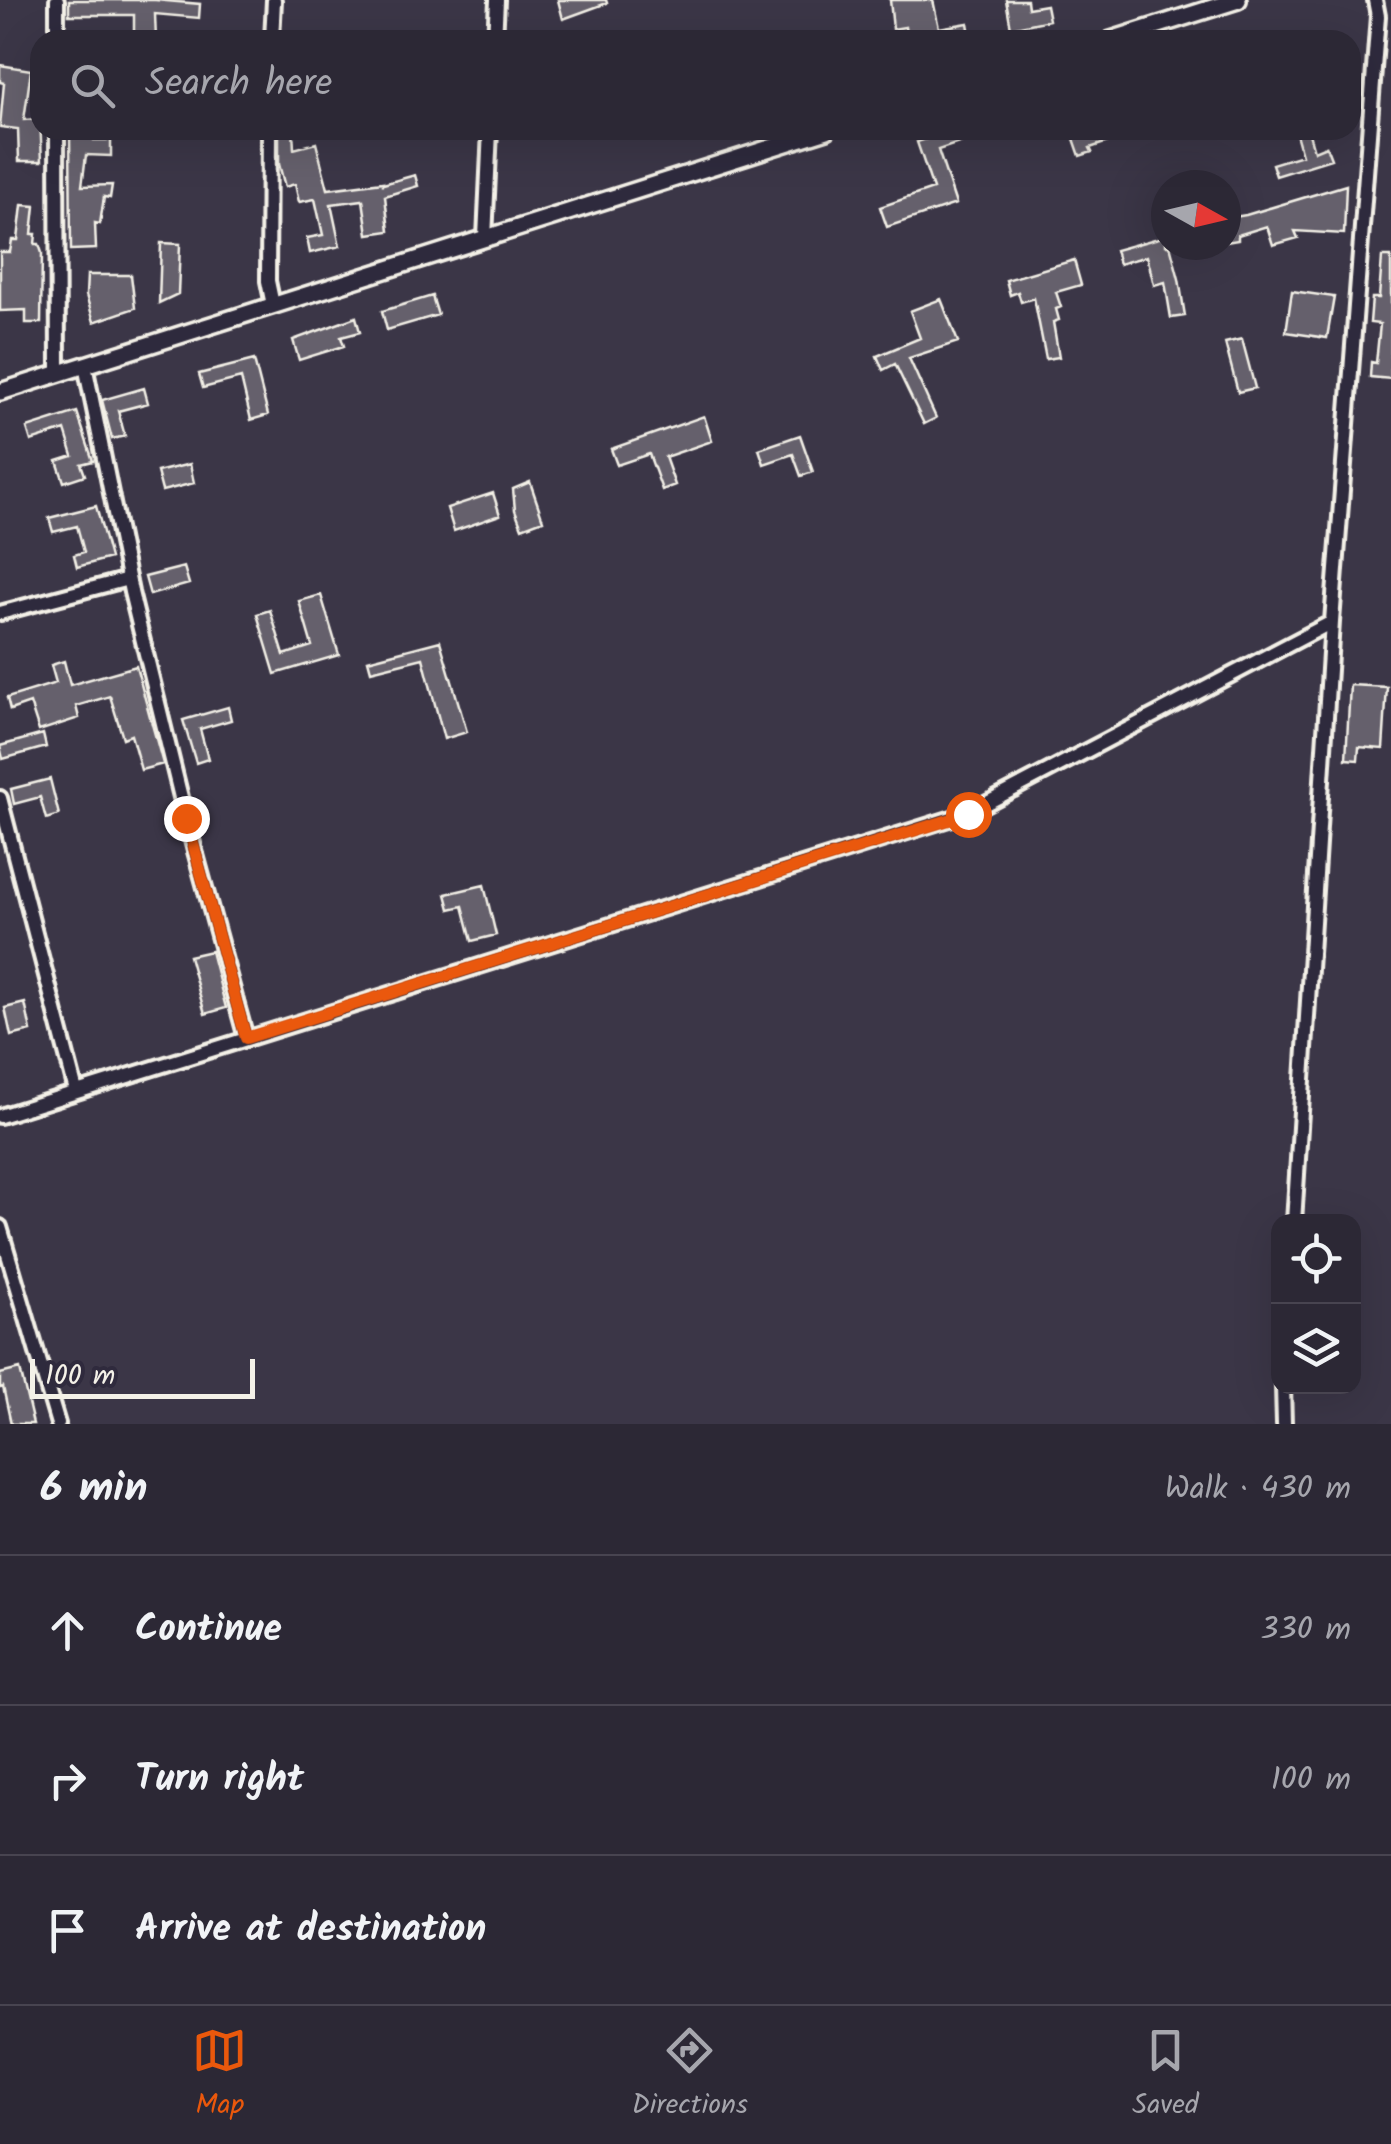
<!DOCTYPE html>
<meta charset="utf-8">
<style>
:root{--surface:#2c2835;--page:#34303d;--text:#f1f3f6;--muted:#a6a6ad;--line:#484450;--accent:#ea580c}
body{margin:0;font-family:Kalam,sans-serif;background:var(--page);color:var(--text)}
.controls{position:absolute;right:30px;bottom:30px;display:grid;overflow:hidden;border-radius:20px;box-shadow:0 10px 40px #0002}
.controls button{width:90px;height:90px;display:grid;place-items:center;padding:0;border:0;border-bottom:2px solid var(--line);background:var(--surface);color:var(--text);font:50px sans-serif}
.compass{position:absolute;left:1151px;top:170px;width:90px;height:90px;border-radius:50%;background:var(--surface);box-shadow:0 10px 40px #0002;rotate:98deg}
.scale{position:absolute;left:30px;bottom:25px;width:225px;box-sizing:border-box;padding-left:10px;border:5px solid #f4f1e8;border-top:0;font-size:28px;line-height:35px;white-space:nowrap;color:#f4f1e8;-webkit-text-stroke:8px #2f2a3d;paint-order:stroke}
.stop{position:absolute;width:30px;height:30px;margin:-22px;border:8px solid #ea580c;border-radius:50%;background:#fff}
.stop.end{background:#ea580c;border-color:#fff;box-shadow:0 2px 10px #0008}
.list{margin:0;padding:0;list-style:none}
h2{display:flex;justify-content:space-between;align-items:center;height:130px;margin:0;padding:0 40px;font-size:42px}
h2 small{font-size:32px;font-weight:400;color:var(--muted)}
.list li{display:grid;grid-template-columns:65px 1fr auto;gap:30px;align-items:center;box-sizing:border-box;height:150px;padding:0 40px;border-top:2px solid var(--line)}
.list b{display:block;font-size:38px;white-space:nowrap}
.list em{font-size:32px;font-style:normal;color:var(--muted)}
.icon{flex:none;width:55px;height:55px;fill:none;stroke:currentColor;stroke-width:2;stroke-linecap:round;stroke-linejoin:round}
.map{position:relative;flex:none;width:1391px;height:1424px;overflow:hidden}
.search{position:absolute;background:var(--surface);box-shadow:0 10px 40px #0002;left:30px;right:30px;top:30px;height:110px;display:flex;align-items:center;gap:25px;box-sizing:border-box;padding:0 35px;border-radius:30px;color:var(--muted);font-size:38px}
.sheet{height:580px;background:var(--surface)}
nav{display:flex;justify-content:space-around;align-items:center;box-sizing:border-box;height:140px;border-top:2px solid var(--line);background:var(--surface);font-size:28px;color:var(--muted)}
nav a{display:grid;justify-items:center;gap:5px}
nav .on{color:var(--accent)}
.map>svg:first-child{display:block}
.building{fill:#65616c;stroke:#f4f1e8;stroke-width:2.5}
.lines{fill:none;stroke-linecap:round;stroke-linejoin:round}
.minor-casing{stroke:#f4f1e8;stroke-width:20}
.tertiary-casing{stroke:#f4f1e8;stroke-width:22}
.minor{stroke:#2f2a3d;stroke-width:12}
.tertiary{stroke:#2f2a3d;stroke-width:15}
.route{stroke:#ea580c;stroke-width:12}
</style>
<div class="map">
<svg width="1391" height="1424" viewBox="0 0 1391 1424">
<rect width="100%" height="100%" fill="#3b3647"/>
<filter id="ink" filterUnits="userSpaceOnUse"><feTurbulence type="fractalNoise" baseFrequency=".01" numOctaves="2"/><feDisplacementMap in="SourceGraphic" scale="20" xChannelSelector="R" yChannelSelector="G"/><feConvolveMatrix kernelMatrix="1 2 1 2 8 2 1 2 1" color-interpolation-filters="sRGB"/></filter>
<g filter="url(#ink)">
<!-- building -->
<path class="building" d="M69,0H155L200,4L199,18L155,14L156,40H134V15H69Z
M558,0H606L607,3L563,19Z
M890,0H933L939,28L968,23L971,40H907L905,27L893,29Z
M1006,0H1027L1028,8L1046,5L1049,20L1011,28Z
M0,65L31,70L24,120L40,119L42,161H19L18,129L0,127L4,83L0,82Z
M70,130H93L94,140H111V156L86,155L82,186L112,185L110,198L104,197L100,224L95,223L96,249L71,250Z
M279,130H293L294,149L316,143L328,189L383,182V184L415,175L418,186L385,196L389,231L368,234L363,200L331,204L340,246L310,253L307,238L323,235L315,199L299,202L295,184L285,187L279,164Z
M953,130L991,132L938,150L956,204L887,227L880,207L933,189L917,142Z
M1071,130H1137V132L1090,148L1092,152L1080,156Z
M1295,130H1308L1314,151L1326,146L1331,159L1276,176L1272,164L1302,155Z
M1346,185L1344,234L1295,231L1298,238L1273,245L1267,226L1238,235V240L1226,242V206L1232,205L1234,217L1246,215Z
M22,205L35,206L32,234H36L35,244H39L42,253L41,323H26V310L0,311V252H10L12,240H18Z
M1166,236V245H1170L1179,279L1185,316L1171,318L1165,282L1154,285L1147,256L1119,264L1115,250Z
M161,243L180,244L178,294L159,303Z
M1382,257H1391V379L1370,377L1371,362L1376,363L1380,324L1370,323L1372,298H1379Z
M1074,260L1081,285L1056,292L1061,307L1056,309L1059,320L1053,322L1059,357L1046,359L1034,298L1021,302L1018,292L1010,295L1006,280Z
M87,275H131L135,308L94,322L86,295Z
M1292,291L1334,297L1327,338L1286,332Z
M432,296L438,315L387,330L382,311Z
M941,299L958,342L909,358L936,418L924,424L895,364L883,370L877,356L920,338L910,311Z
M356,317L360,332L341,337L344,346L299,360L293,340Z
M1242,339L1255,388L1238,392L1225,343Z
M254,360L268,415L251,420L241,378L203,388L199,374Z
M144,388L148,403L118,411L125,436L112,439L102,400Z
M77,412L93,461L81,464L85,475L64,482L57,461L73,456L65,430L31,441L27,428Z
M704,416L712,441L665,457L675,485L662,490L649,454L617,465L611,449Z
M800,435L813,472L801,476L793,454L764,464L759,449Z
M190,464L194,483L162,491L157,472Z
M530,482L543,520L522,528L515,510L513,489Z
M493,493L500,515L454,531L447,508Z
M96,506L110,558L77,567L74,555L84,552L77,526L53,532L49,518Z
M184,567L189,584L150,595L145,577Z
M321,595L339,655L275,674L257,614L270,610L284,655L312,646L299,601Z
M440,641L467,732L444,739L423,658L371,671L368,660Z
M64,661L70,685L136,666L163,764L141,770L131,735L123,738L110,696L76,706L79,718L39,731L30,703L10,710L7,698L56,683L51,665Z
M1350,685L1387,687L1383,749L1359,747L1358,760L1346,759Z
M228,707L231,720L200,729L208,759L196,763L183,720Z
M43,734L46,747L3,759L0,746Z
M50,779L59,815L46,819L40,797L14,804L11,789Z
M484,885L496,935L472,941L463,906L450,909L446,894Z
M211,951L226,1008L205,1014L189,956Z
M25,1003L31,1031L11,1036L5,1008Z
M20,1369L33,1424H11L3,1387L0,1388V1374Z"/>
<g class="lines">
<!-- minor casing -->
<g class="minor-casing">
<path id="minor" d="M57,0V40
M272,40L274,0
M495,40L497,0
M57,130L58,373
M269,130L268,281L273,305
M485,238L490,130
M85,365L131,592L186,818L246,1038
M0,613L128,579
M0,798L76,1091
M0,1116L968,813L1332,622
M1294,1222L1332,622L1378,16L1375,0
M0,1227L58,1424
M1283,1386L1284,1424"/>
</g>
<!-- tertiary casing -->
<g class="tertiary-casing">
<path id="tertiary" d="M1111,40L1238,0
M0,392L827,130"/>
</g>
<!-- minor -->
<use href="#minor" class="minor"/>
<!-- tertiary -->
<use href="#tertiary" class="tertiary"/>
</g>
</g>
<g class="lines" filter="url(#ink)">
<!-- route -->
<path class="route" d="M186,818L246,1038L968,814"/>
</g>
</svg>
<div class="controls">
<button><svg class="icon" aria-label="locate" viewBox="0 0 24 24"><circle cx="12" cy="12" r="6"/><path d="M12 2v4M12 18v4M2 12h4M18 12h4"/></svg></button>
<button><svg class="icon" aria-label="layers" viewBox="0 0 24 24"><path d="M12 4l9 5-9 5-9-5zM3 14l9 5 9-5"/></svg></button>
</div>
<svg class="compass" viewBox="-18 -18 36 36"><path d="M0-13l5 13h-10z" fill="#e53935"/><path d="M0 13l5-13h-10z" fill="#a6a6ad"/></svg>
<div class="scale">100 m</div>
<div class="stop" style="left:968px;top:814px"></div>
<div class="stop end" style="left:186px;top:818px"></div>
<div class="search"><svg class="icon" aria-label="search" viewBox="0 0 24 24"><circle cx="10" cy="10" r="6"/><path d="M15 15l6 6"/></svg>Search here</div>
</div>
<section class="sheet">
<h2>6 min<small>Walk · 430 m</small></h2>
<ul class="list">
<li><svg class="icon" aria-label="ahead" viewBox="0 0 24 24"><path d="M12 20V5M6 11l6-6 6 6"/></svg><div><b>Continue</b></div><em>330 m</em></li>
<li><svg class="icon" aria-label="right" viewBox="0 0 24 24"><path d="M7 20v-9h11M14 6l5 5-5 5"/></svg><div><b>Turn right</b></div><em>100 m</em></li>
<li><svg class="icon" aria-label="arrive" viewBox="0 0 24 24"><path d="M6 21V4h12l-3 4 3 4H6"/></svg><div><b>Arrive at destination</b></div></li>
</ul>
</section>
<nav>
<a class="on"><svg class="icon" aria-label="map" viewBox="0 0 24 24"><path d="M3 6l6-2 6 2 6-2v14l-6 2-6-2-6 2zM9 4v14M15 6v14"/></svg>Map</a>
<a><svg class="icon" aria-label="directions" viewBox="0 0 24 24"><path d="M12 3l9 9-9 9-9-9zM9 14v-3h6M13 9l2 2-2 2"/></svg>Directions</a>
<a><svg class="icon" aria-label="saved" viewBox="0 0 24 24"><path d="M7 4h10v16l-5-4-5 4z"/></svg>Saved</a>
</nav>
